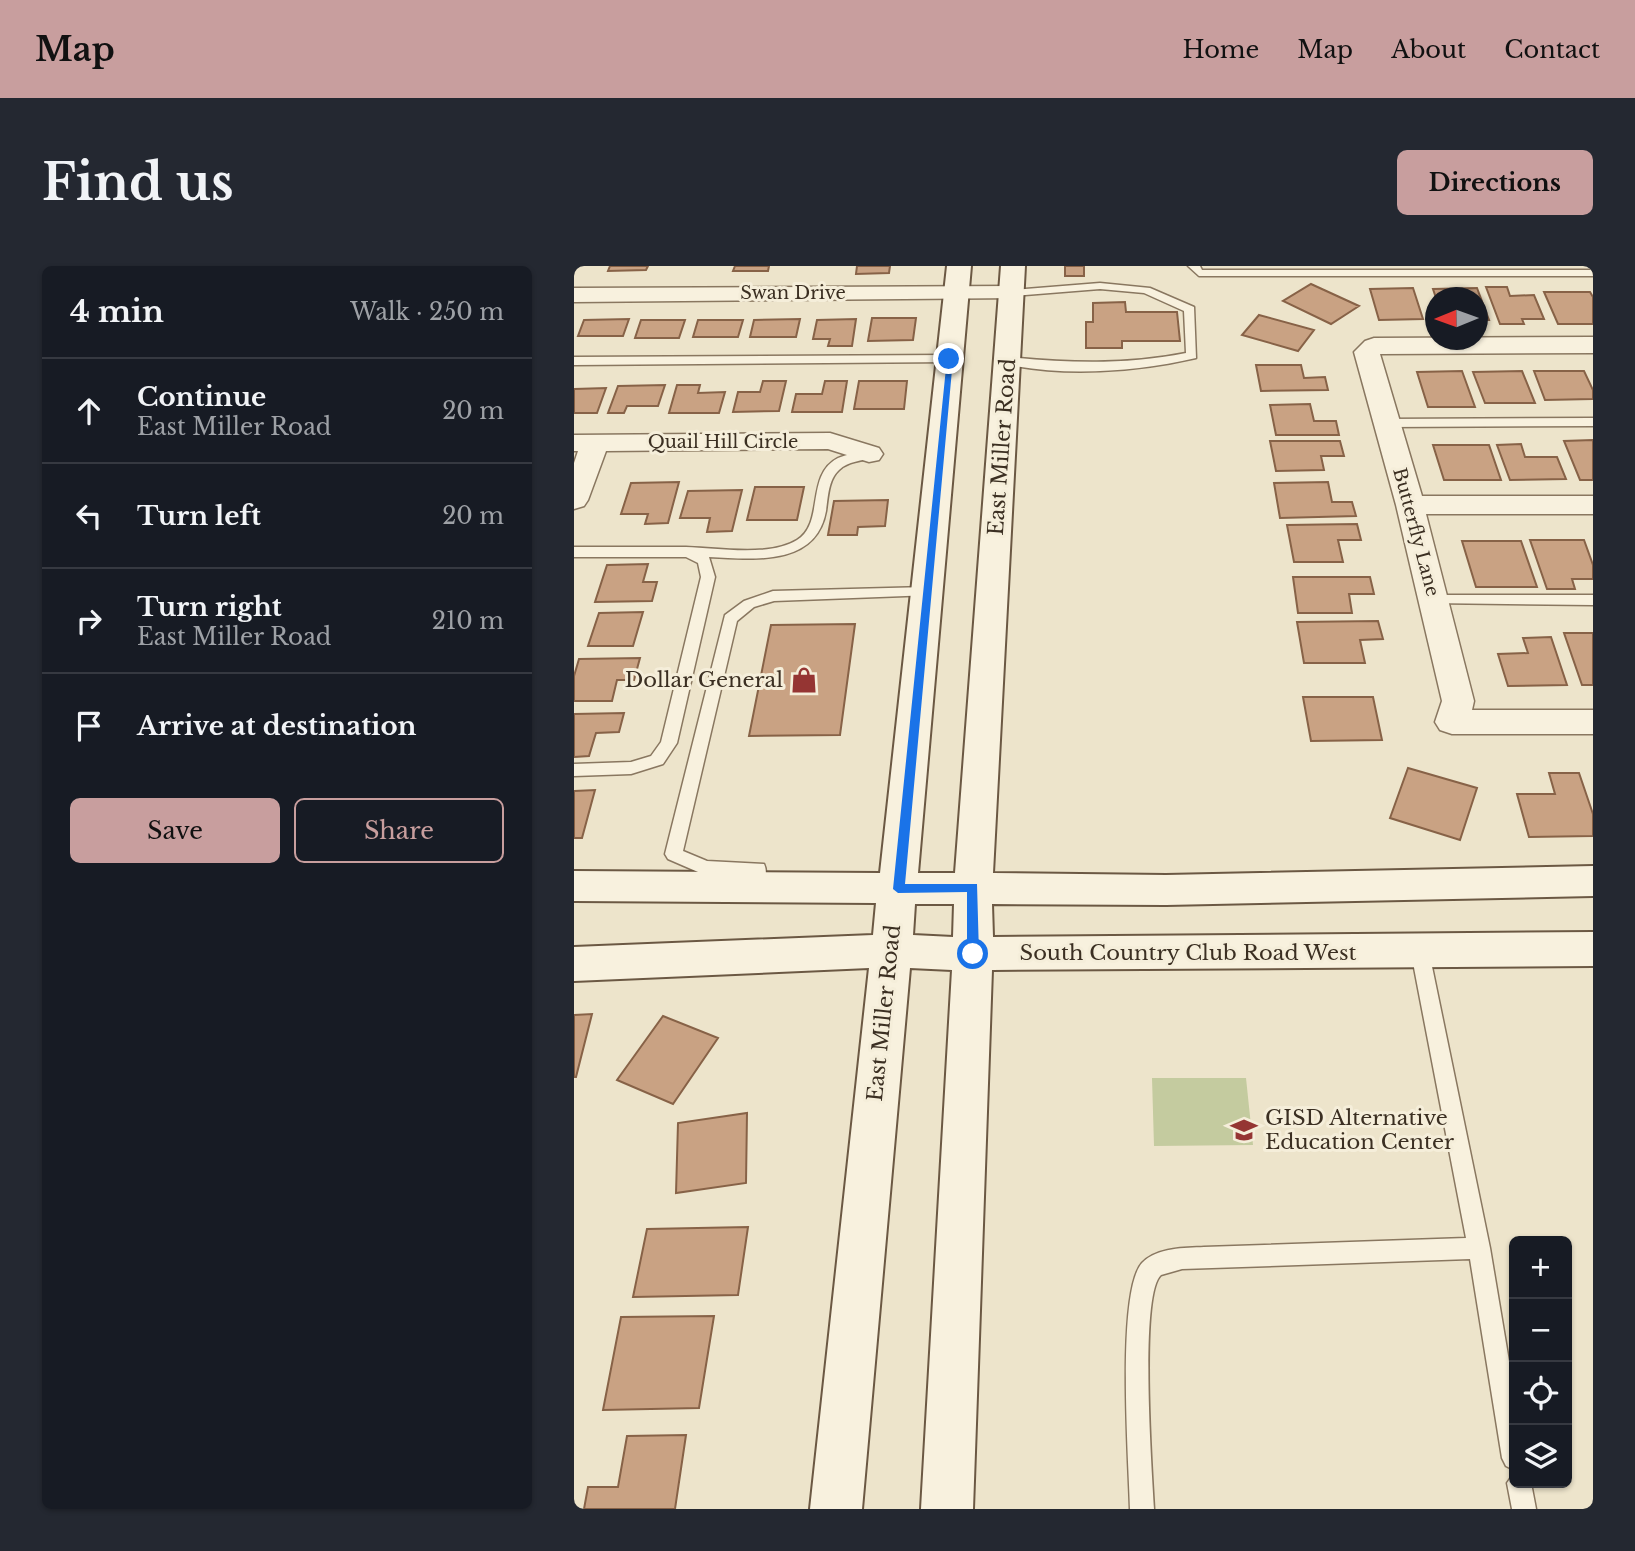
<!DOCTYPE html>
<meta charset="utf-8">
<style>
:root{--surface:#171b24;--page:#242831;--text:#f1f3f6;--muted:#9ea1a6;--line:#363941;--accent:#c89e9e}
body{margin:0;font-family:"Libre Baskerville",serif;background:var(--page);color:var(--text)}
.controls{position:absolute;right:21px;bottom:21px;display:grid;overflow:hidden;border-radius:10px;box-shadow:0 2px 5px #0004}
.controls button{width:63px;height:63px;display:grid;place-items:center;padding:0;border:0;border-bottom:2px solid var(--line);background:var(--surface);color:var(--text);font:35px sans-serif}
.compass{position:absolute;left:851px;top:21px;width:63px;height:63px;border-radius:50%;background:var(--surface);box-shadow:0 2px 5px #0004;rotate:269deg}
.stop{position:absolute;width:21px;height:21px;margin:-16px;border:5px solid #1a73e8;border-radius:50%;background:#fff}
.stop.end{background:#1a73e8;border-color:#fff;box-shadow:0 2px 7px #0008}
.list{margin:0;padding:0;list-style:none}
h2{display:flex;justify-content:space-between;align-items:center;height:91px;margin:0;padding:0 28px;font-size:30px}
h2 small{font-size:23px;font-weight:400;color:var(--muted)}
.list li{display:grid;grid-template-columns:46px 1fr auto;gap:21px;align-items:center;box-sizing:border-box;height:105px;padding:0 28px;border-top:2px solid var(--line)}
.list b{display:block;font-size:26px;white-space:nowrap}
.list p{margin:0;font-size:23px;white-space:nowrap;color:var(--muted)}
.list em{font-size:23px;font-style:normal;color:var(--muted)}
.actions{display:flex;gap:14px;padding:21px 28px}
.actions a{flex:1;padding:16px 0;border:2px solid var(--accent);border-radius:10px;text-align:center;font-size:24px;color:var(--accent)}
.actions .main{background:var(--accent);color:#111}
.icon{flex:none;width:38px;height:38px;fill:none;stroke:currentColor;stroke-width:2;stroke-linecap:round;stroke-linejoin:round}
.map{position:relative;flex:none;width:1019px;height:1243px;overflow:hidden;border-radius:10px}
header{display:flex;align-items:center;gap:42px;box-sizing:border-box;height:98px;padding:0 35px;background:var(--accent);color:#111}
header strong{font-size:33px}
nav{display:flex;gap:38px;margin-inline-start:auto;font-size:24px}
.intro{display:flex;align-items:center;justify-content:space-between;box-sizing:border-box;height:168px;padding:0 42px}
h1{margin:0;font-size:49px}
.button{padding:18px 32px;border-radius:10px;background:var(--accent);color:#111;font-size:24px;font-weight:700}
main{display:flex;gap:42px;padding:0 42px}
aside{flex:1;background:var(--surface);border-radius:10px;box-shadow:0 2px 5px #0004}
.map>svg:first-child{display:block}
.green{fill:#c4cb9f}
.building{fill:#c9a283;stroke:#876247;stroke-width:2}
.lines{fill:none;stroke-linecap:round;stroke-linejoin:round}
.lane-casing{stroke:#897760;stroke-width:3}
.street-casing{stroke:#897760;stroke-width:3}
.secondary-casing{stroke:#6b5843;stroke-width:4}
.lane{fill:#f8f1de;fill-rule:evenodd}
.street{fill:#f8f1de;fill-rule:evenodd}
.secondary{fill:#f8f1de;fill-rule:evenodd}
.route{fill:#1a73e8}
.labels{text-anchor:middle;stroke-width:6;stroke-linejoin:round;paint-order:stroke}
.far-street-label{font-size:18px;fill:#3b2f22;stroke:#f5eeda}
.street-label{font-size:21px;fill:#3b2f22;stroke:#f5eeda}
.poi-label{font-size:21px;fill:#3b2f22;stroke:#f5eeda;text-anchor:end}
</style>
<header>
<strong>Map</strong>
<nav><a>Home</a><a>Map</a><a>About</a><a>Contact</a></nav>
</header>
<div class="intro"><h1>Find us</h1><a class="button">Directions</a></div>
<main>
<aside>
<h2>4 min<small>Walk · 250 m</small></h2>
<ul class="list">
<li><svg class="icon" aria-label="ahead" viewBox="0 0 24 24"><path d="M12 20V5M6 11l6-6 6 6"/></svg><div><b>Continue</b><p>East Miller Road</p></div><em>20 m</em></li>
<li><svg class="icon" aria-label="left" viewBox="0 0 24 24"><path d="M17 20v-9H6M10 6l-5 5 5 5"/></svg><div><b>Turn left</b></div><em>20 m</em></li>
<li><svg class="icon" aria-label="right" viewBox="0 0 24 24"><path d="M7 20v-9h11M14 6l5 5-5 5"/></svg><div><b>Turn right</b><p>East Miller Road</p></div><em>210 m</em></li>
<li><svg class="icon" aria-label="arrive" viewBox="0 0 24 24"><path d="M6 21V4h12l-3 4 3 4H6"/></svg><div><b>Arrive at destination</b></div></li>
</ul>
<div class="actions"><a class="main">Save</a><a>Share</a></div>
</aside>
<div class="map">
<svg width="1019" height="1243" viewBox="0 0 1019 1243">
<rect width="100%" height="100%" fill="#ede4cb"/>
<!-- green -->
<path class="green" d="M578,812H672L679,879L580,880Z"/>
<!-- building -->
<path class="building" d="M36,0H74L72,4L34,5Z
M161,0H195L194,5H159Z
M283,0H316L315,7L282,8Z
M491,0H510V10H491Z
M737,18L785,40L757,58L709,35Z
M912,21H933L936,30L960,29L970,53H948L950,58H926Z
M839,22L849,53L805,54L796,23Z
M903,22L915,54H904V32H862L859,23Z
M970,26H1016L1019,31V58H984Z
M551,36L552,46H603L606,75H548V82H512V56H519V37Z
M685,49L740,64L724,85L668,69Z
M298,52H342L339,74L294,75Z
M55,53L49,70H4L10,54Z
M226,53L222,71H176L180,54Z
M282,53L278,80H254L256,73H239L243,54Z
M67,54H111L105,72H61Z
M124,54H169L164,71H119Z
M682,99H727L730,112L751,111L754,124L687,125Z
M888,105L901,141H854L843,106Z
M948,105L961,137H911L899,106Z
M960,105H1010L1019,124V133L971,134Z
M189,115H212L205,145L159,146L164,126H186Z
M251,115H273L268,146H218L222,128H248Z
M285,115H333L330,143H280Z
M91,119L84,140H53L50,147H34L44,120Z
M103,119H126L124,127L151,126L145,147H95Z
M32,122L23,147H0V123Z
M736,138L740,155H762L765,169H702L696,139Z
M1019,174V214H1006L990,175Z
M696,175H766L770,190H747L750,204L702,205Z
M947,178L951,191H983L992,213L936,214L923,179Z
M859,179H915L927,214H870Z
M105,216L94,257L71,258L74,248H47L57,217Z
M754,216L758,236H778L782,250L706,252L700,217Z
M181,221H230L223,254H173Z
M168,224L158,265L133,266L136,252H106L114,225Z
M314,234L311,260L284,261L283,269H254L260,235Z
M783,258L787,274H764L769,296H720L713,259Z
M956,274H1010L1019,299V313H998L1001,323H973Z
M888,275H947L963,321H902Z
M74,298L69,316H83L78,335L21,336L33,299Z
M719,311H796L800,328H775L778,347H724Z
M69,346L59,380H14L25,347Z
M804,355L809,373L786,374L791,397H730L723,356Z
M281,358L266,469L175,470L197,359Z
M990,367H1019V419H1008Z
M977,371L993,419L934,420L924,388L954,387L949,372Z
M66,392L60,414H43L38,435H0V410L5,393Z
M729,431H799L808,474L737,475Z
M50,447L45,466L22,467L15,490L0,491V448Z
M834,502L903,522L886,574L816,552Z
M975,507H1005L1019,548V570L955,571L943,528H981Z
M21,524L8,572H0V525Z
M18,748L2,811H0V749Z
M89,750L144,772L99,838L43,814Z
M173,847L172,917L102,927L104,857Z
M174,961L164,1029L59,1031L73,963Z
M140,1050L125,1142L29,1144L47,1051Z
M112,1169L101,1243H10L14,1221H44L53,1170Z"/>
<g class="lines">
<!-- lane casing -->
<g class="lane-casing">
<path id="lane" d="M614,0H626L628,4H1019V10H625Z
M526,17L576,22L620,41L622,92C561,106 491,111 430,98L428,95L434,91C494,97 552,99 612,87L610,45L570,27L526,23L438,30L432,27L438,24Z
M375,89L379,90V96L0,99V91Z
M1019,152V160L813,161L807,157L813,153Z
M295,184L302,188L300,191C288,195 274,195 265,204C254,214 254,232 252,245C242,301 179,293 135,291L141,311L103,477L89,498L57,508L0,510V498L57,496L77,490L87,476L127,311L124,297L112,291H0V281C37,281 75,281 112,281C142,282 196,291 223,274C251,257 231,209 264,192C273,188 285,187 295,184Z
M353,321L358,323L360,326L358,329L200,335L180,341L163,355L109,585L133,595L190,598C194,606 191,618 187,626H175L172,621L174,610L131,609L94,593L91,588L151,349L170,335L199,325Z
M860,329H1019V339L855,337L853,334L855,331Z
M846,678L852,681L855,686L916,982L940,1125V1204L932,1200L928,1192L896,993L608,1003L587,1009C565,1029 578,1206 580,1243H556C555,1198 542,1026 568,997C583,981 611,982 630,981L892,972L837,686L840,681Z
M940,1207V1217H957L962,1243H938L933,1217Z"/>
</g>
<!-- street casing -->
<g class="street-casing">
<path id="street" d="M438,20L446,22L450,27L446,32L0,36V22Z
M1019,71V87L806,88L848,230H1019V248H852L900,435L898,444H1019V468H878L866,464L861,456L868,435L822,239L780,86L791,75L800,72Z
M256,167L305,182L309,188L305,194L295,196L254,183L32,185L14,234L10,240L0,243V197L4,185H0V169Z"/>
</g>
<!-- secondary casing -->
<g class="secondary-casing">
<path id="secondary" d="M373,0H397L344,607H381L427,0H451L419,607L592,609L1019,600V630L592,639L418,638L419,671L1019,666V700L418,704L399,1243H347L378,704L336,702L288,1243H236L295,702L0,715V681L299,669L302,637L0,635V605L306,607ZM341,638H380L379,671L339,669Z"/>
</g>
<!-- lane -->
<use href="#lane" class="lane"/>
<!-- street -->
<use href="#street" class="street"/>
<!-- secondary -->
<use href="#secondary" class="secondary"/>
</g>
<!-- route -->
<path class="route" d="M373,92L379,93L331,618H403L405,688L399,693L393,688V626L324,627L319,623Z"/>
<!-- icons -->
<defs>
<g id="shop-bare" transform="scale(2.1)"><path d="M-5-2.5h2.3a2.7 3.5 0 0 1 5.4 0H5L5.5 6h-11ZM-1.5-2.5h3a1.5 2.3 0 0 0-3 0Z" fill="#953533" stroke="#f5eeda" stroke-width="2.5" paint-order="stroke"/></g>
<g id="school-bare" transform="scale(2.1)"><path d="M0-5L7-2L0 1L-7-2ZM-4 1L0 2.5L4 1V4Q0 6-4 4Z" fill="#953533" stroke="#f5eeda" stroke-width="2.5" paint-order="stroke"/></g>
</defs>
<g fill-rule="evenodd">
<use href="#shop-bare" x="230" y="414"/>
<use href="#school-bare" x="670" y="864"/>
</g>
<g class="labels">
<!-- far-street labels -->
<g class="far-street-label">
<text x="219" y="33">Swan Drive</text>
<text x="149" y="182">Quail Hill Circle</text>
<text transform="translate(842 266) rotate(75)" y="6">Butterfly Lane</text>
</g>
<!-- street labels -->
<g class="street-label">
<text transform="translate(428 181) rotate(-86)" y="7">East Miller Road</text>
<text x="614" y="694">South Country Club Road West</text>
<text transform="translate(310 747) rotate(-84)" y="7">East Miller Road</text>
</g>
<!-- poi labels -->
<g class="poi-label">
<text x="209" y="421">Dollar General</text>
<text x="691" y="859" text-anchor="start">GISD Alternative<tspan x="691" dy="24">Education Center</tspan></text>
</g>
</g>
</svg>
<div class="controls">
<button>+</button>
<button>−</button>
<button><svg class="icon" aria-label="locate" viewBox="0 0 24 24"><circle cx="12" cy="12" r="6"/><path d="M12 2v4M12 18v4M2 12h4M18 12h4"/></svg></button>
<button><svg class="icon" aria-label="layers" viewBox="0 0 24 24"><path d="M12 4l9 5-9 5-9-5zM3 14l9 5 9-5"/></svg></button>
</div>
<svg class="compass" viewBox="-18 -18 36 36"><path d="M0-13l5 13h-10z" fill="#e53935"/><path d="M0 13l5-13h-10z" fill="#9ea1a6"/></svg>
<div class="stop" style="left:399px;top:688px"></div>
<div class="stop end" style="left:375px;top:93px"></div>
</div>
</main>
